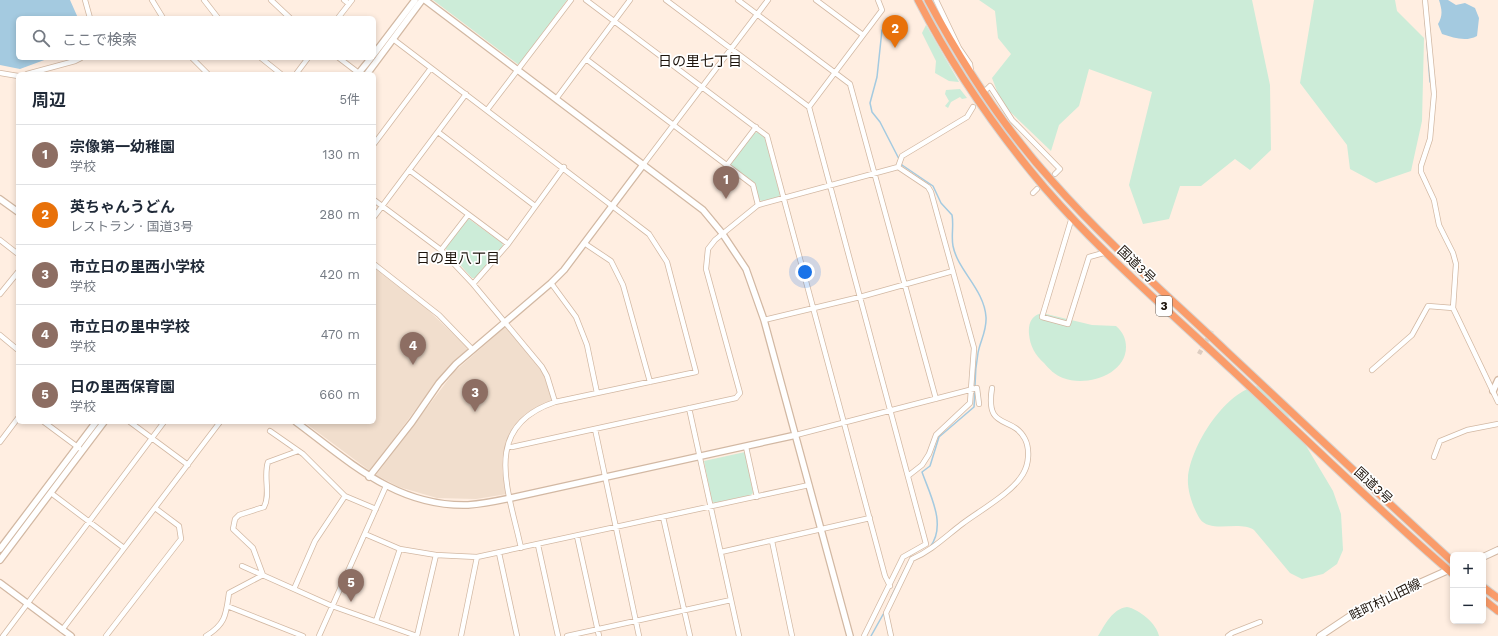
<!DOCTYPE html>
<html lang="ja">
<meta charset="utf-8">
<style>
:root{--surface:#fff;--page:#f6f6f7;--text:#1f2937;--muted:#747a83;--line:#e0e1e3;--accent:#0b8043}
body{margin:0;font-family:"Work Sans","Noto Sans JP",sans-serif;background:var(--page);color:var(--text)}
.controls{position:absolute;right:12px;bottom:12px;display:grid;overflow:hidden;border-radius:6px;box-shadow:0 2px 6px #0003}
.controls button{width:36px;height:36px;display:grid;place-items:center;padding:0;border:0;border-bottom:1px solid var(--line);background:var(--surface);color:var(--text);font:20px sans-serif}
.you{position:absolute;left:805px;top:272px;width:14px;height:14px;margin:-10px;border:3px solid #fff;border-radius:50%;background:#1a73e8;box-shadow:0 0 0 6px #1a73e833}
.badge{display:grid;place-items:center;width:26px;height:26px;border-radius:50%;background:var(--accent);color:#fff;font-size:13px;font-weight:700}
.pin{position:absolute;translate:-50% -33px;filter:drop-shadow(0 1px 2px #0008)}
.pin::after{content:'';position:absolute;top:21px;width:14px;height:12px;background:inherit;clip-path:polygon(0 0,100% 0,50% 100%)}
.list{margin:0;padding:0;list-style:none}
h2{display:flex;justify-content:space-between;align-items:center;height:52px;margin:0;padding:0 16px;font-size:17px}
h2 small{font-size:13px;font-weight:400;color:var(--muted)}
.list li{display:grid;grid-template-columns:26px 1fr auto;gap:12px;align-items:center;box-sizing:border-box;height:60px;padding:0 16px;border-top:1px solid var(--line)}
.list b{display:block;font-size:15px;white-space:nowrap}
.list p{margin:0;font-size:13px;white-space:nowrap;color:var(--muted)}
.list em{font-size:13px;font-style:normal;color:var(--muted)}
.icon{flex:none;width:22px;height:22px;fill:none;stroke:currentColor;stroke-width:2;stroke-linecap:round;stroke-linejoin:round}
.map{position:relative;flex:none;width:1498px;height:636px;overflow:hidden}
.search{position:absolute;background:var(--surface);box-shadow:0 2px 6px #0003;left:16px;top:16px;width:360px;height:44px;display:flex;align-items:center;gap:10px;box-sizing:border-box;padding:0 14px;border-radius:6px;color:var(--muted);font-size:15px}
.panel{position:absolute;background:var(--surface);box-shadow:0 2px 6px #0003;left:16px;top:72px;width:360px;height:352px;border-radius:6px}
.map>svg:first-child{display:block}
.built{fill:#f1decd}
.green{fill:#ccecd8}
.water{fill:#a4cae0}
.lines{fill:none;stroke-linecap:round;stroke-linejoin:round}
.stream{stroke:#a4cae0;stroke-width:1.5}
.minor-tunnel{stroke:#ddcdc1;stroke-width:4.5;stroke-dasharray:4.5 2;stroke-linecap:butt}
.minor-casing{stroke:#d2b8a3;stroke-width:6}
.tertiary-casing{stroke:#d2b8a3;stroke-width:8}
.secondary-casing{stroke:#d2b8a3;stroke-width:8}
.trunk-casing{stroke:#d6d5d3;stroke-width:9}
.minor{stroke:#fff;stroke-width:4.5}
.tertiary{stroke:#fff;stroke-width:5.5}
.secondary{stroke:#fff;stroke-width:6}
.trunk{stroke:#fa9c6a;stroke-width:7}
.labels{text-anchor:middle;stroke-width:3.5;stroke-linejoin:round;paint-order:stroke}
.shield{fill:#fff;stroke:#615a55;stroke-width:1}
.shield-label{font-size:12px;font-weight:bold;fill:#1d140c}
.street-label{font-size:13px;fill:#1d140c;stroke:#fff}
.neighbourhood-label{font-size:14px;fill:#1d140c;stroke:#fff}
</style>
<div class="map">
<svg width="1498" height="636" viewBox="0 0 1498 636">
<rect width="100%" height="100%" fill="#ffeee1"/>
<!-- built -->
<path class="built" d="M374,268L426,308L467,347V350L436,382L370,471L304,422H374Z
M504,328H506L543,373L552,399L551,401L537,407L525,414L509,435L502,459V471L507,494L476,499L437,498L399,487L376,475L454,372Z"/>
<!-- green -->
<path class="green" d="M433,0H567L519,65Z
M979,0H1252L1270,85L1271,150L1250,170L1235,159L1201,186H1180L1169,219L1143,224L1129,185L1152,92L1089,69L1079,106L1059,125L1051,151L1002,104L992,78L1011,54L998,38L995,11Z
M1314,0H1395L1397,11L1424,38L1422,121L1411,171L1376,183L1350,169L1347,145L1300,83Z
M926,25L959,82L949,81L935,73L936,61L922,33Z
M960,89L967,98L962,99L960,97L951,102L948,108L945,106L949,101L945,94L946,90Z
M758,132L765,138L780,195L779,197L762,201L759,200L755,183L731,166V163L754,133Z
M469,219L502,243L503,246L475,278H472L445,248L467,220Z
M1042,313L1092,325L1116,326C1123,332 1126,339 1126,347C1126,375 1086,387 1063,378C1055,375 1049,369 1044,363C1035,355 1030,346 1029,334C1028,323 1032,315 1042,313Z
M1259,386L1274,392L1333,491L1341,514L1343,550L1337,564L1323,574L1302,579L1290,573L1254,530C1239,520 1211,534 1200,519C1193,508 1187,490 1188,478C1190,447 1226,389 1259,386Z
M745,452L753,493L751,495L714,503L712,501L704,461Z
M1127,607C1139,609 1157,624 1159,636H1098C1105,625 1112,609 1127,607Z"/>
<!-- water -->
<path class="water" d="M0,0H70L78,18H18V58L47,59L20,69L0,65Z
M1439,0H1448L1456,5L1465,3L1475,8L1479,18L1477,36C1466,42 1454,38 1442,34L1438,24C1443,15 1442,10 1439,0Z"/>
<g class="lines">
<!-- stream -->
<path class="stream" d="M1425,18L1430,82
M882,30L877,77L870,103L872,112L880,122L899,159
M901,163L902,165L933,186L941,203L952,215C954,225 951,236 953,246C958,271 984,289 986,317C987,331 980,341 978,353C976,364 975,375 975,386
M930,547C947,525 930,495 922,472L930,466L939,437L974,407L975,390
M891,597L911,557
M871,636L885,611"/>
<!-- minor-tunnel -->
<path class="minor-tunnel" d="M1037,189L1055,174
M1199,354L1212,331"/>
<!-- minor casing -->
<g class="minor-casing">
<path id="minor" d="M85,0L90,18
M152,0L163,18
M204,0L218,18
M271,0L290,18
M344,0L349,4
M586,0L767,136L885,576L890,586
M666,0L809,107L926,544L903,557L864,636
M738,0L850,84L936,399
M816,0L863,35
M936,0L959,48L970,64L971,71
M1425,0L1434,94L1430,139L1421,166V172L1434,200L1439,225L1453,253L1456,264L1453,308L1498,402
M338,18L352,0
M393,39L649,234L667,262L696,372L555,402C480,427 509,491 521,548
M192,58L208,74
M261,58L281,74
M339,58L360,74
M586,59L753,185L758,205
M0,73L18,76
M27,74L75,61L81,58
M296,74L308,58
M987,89L990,86L1012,120L1060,169L1055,174
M556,99L630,0
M809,107L882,10L878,0
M487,110L571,0
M438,132L535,206
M374,144L431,68
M643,165L768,0
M727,165L756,127
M898,167L928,187L931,192L974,348L970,403L936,435L929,454L922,465L908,476
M898,167L902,156L967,117L973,107
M409,170L508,244
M1033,193L1037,189
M374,200L441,250L473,284L542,367L547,376L555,402
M374,217L466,94
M1072,217L1042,317L1068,324L1089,257L1107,252
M0,240L18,254
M584,243L611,261L623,285L650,382
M441,250L468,215
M374,264L439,315L472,349
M551,283L576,317L587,345L597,393
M473,284L508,244L564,167
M0,294L18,272
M764,320L860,297L953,271
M0,335L18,350
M1372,370L1412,335L1428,306L1453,308
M689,408L739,636
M44,422L79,448
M130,422L188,465
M595,429L639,636
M270,431L303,454L345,496L376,509
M796,435L977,388L979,404
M0,442L18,418
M508,446L512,447L736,398L740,393L706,269L708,249L715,240L758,205L898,167
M746,447L757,497
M1434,457L1440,441L1467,430L1498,424
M51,493L124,548
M663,517L690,636
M365,534L400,549L436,555L477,557L809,485
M577,536L599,636
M772,541L792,636
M538,545L558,636
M721,552L870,518
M499,553L517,636
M242,566L332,606L417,636
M263,575L253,548L233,529L235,519L239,515L264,507C271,494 263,477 268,462L298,451
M294,589L315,541L345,496
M227,606L303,636
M376,621L400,549
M62,630L220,422
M3,636L164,422
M106,636L181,539L179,526L155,508
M206,636C226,624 226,614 229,593L263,575
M319,636L386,486
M417,636L436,555
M461,636L477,557
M567,636L731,600
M891,636L886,613L912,559C931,551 945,537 962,524C979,511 1012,493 1023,474C1029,464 1030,449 1025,439C1012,414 985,432 992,388
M1228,636L1232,633L1260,622"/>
</g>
<!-- tertiary casing -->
<g class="tertiary-casing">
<path id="tertiary" d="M425,0L703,210L722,233L746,269L764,320L850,636
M374,54L415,0
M358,74L371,58
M367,74L422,0
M0,199L18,212
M1493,391L1498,380
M296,422C350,462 396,507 468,505C482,504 497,501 511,498L796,435
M369,477L412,422L439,383L456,364L551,283L564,270L643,165
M0,549L96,422
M0,560L104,422
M0,583L71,636"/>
</g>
<!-- secondary casing -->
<g class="secondary-casing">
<path id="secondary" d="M1483,557L1498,550
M1320,636L1359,610L1453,568"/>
</g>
<!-- trunk casing -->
<g class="trunk-casing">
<path id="trunk" d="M918,0C953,68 995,129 1044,187C1101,253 1168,310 1232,370C1305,438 1377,509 1453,574
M928,0C963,65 1003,127 1053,182C1106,242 1167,295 1225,350C1301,421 1376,492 1453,562
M1483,587L1498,598
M1483,599L1498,611"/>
</g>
<!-- minor -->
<use href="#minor" class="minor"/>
<!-- tertiary -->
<use href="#tertiary" class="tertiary"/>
<!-- secondary -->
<use href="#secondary" class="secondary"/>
<!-- trunk -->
<use href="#trunk" class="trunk"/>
</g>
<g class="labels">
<!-- shield labels -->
<rect class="shield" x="1156" y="296" width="16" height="20" rx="3"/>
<g class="shield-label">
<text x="1164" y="310">3</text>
</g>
<!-- street labels -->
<g class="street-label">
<text transform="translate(1137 264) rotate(44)" y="5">国道3号</text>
<text transform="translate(1374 485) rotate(43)" y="5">国道3号</text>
<text transform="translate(1385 599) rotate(-26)" y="5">畦町村山田線</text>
</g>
<!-- neighbourhood labels -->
<g class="neighbourhood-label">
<text x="700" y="66">日の里七丁目</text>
<text x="458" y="263">日の里八丁目</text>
</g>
</g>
</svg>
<div class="controls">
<button>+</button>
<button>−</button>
</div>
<div class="you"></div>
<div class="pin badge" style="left:726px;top:199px;background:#8d6e63">1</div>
<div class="pin badge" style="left:895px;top:48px;background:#e8710a">2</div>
<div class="pin badge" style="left:475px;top:412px;background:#8d6e63">3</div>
<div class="pin badge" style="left:413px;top:365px;background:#8d6e63">4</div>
<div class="pin badge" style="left:351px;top:602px;background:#8d6e63">5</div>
<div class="search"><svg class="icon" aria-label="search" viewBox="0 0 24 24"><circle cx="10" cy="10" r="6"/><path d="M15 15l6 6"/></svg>ここで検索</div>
<section class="panel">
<h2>周辺<small>5件</small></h2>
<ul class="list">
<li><span class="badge" style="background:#8d6e63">1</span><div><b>宗像第一幼稚園</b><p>学校</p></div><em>130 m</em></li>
<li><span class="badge" style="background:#e8710a">2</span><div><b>英ちゃんうどん</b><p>レストラン · 国道3号</p></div><em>280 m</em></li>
<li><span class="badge" style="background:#8d6e63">3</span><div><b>市立日の里西小学校</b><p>学校</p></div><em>420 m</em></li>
<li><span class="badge" style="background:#8d6e63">4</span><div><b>市立日の里中学校</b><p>学校</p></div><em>470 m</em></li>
<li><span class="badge" style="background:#8d6e63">5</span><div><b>日の里西保育園</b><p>学校</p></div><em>660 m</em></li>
</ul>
</section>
</div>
